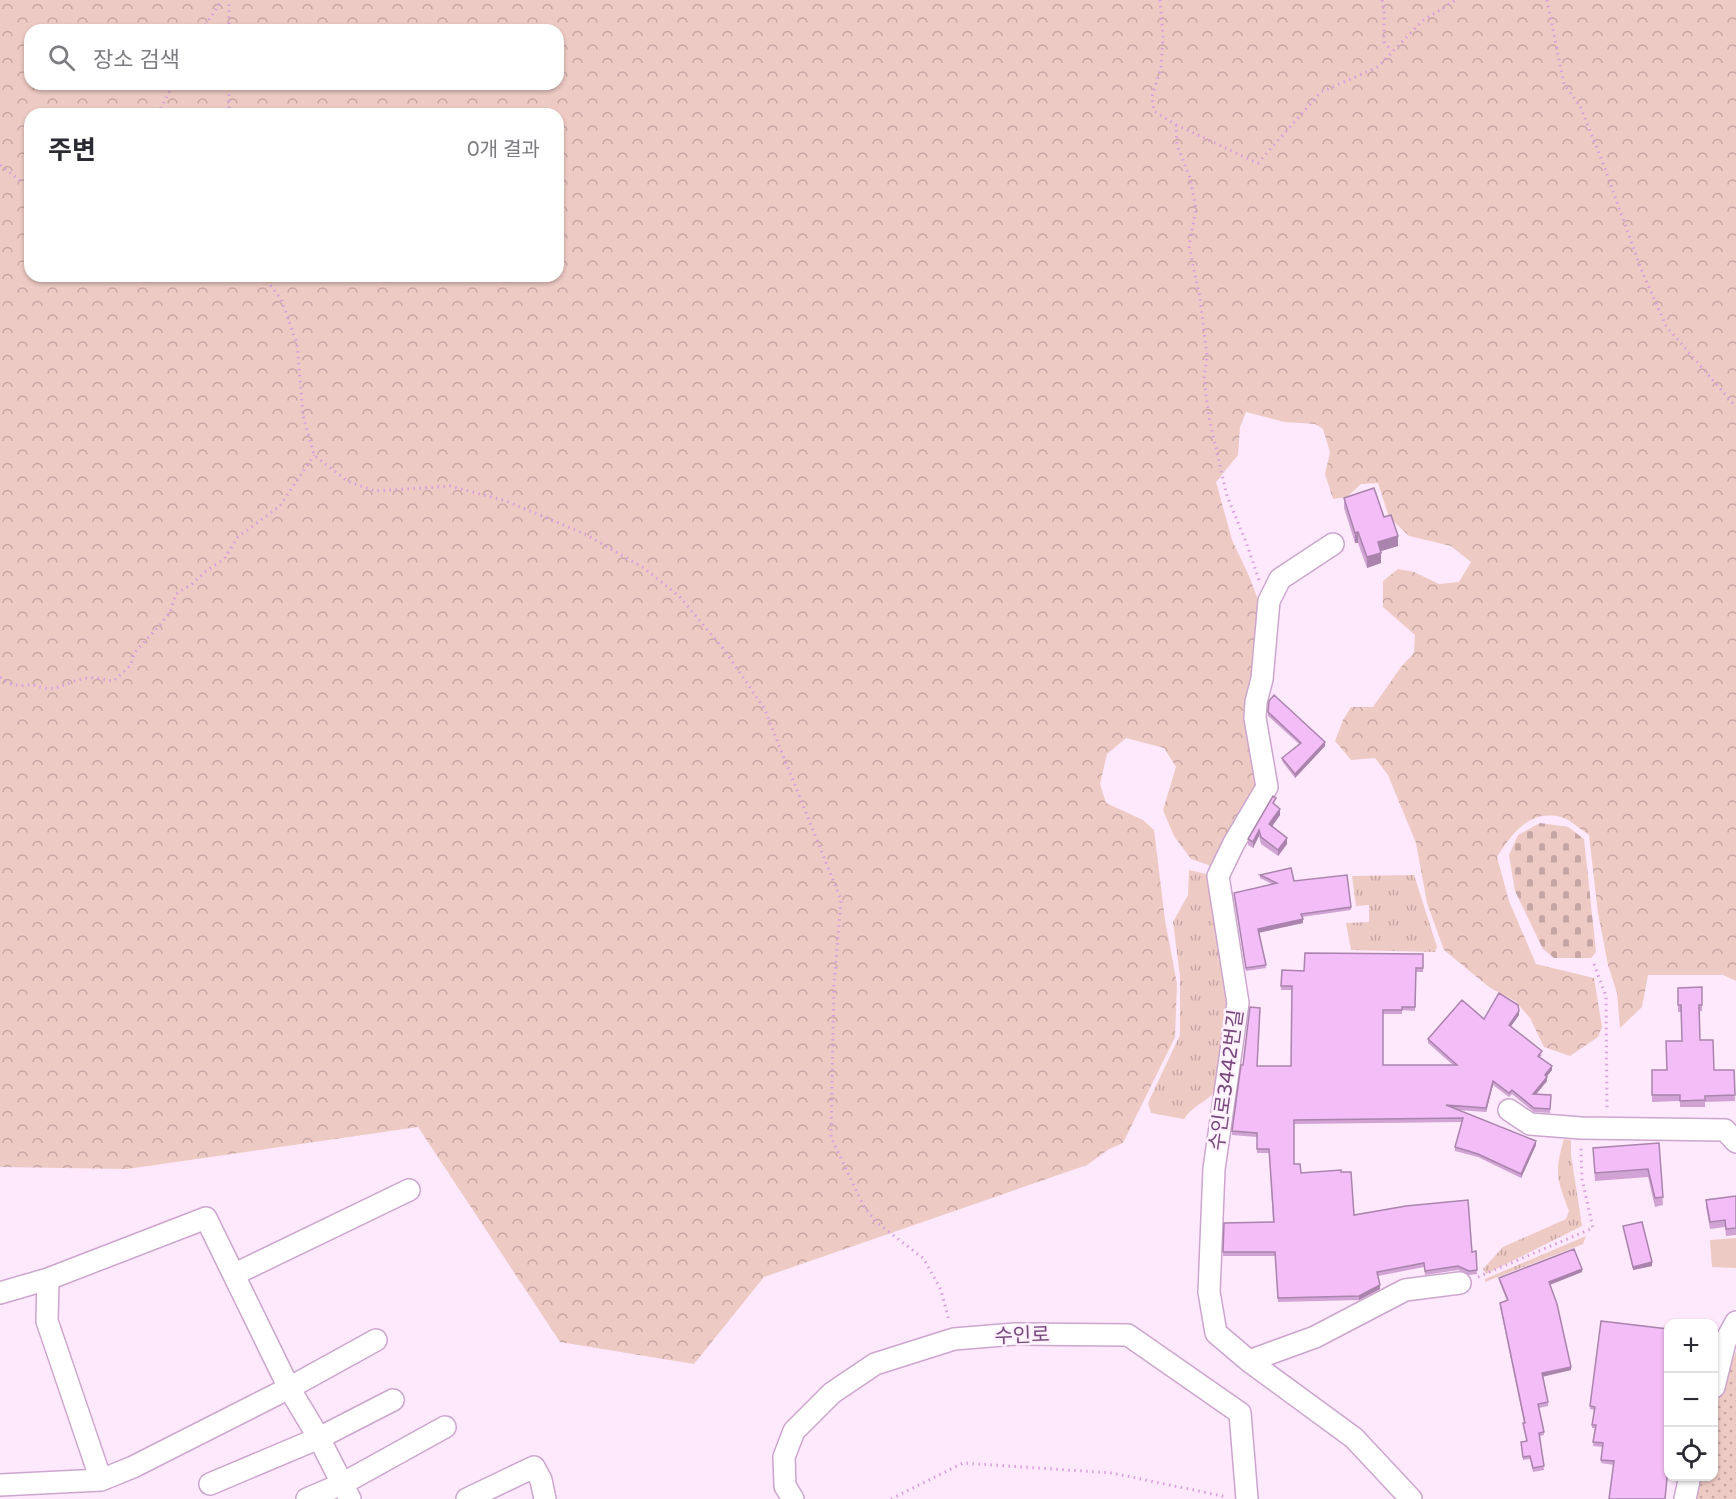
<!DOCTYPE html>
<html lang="ko">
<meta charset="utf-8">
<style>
:root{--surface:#fff;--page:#f7f7f7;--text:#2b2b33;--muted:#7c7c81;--line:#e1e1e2}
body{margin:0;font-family:"Varela Round","Noto Sans KR",sans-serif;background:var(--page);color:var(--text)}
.controls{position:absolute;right:18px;bottom:18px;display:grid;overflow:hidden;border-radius:12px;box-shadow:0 2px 4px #0004}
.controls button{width:54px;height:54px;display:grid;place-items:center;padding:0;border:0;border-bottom:2px solid var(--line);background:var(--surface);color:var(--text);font:30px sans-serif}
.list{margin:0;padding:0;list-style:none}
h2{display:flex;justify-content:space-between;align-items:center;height:78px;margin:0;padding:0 24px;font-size:26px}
h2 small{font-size:20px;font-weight:400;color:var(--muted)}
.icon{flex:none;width:33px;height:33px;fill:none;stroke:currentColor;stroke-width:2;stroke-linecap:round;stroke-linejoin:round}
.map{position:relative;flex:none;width:1736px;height:1499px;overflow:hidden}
.search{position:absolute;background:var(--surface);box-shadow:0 2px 4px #0004;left:24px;top:24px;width:540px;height:66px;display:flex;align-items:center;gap:15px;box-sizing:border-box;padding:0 21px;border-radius:18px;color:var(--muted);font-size:22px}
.panel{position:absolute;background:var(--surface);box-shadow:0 2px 4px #0004;left:24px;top:108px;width:540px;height:174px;border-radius:18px}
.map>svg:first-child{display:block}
.grass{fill:url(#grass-tufts)}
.forest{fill:url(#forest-crowns);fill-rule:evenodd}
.cemetery{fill:url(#cemetery-stones)}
.park{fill:url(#park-dots)}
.garden{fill:#eecac4}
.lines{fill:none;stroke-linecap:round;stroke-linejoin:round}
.minor-casing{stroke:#cca6cd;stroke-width:24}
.path{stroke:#d89fdd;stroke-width:3;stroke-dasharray:1.5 4.5;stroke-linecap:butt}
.minor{stroke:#fff;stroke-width:21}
.wall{fill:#d1a3d4}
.shaded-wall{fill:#aa84ad}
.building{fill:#f3bdf7;stroke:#aa84ad;stroke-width:1.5}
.labels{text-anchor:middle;stroke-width:5;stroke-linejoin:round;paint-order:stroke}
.street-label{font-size:20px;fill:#77487c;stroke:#fff0fd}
</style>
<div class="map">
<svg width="1736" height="1499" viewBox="0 0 1736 1499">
<defs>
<pattern id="grass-tufts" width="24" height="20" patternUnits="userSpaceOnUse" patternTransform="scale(1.5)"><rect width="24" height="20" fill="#eecac4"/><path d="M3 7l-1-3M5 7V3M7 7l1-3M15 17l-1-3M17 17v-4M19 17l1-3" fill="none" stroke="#c6a6a4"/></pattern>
<pattern id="forest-crowns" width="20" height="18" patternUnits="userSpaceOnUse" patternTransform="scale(1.5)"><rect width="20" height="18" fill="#eecac4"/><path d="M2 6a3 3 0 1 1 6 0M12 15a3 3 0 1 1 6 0" fill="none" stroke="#c6a6a4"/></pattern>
<pattern id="cemetery-stones" width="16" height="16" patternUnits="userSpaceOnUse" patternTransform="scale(1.5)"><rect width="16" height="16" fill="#eecac4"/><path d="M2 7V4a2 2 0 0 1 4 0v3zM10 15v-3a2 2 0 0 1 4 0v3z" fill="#c6a6a4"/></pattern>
<pattern id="park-dots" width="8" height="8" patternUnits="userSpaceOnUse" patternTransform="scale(1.5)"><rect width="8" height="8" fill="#eecac4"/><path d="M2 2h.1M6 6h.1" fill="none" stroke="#c6a6a4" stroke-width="1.8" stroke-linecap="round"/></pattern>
</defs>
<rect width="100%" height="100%" fill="#fee8fb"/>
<!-- grass -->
<path class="grass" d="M1189,870L1211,875L1216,907L1226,1002L1220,1083C1214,1100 1194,1103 1184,1119L1151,1113L1148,1103L1180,1035V976L1173,922L1188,895Z
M1414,875L1437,947L1435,952L1351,950L1346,923L1369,922V905L1356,906L1352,876Z
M1564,1139L1571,1140V1155L1582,1226L1486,1274L1483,1269L1503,1247L1566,1219L1569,1211C1557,1179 1554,1173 1564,1139Z
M1586,1236L1583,1244L1485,1282V1279Z"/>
<!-- forest -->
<path class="forest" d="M0,0H1736V981L1723,975H1648L1642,1007L1620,1028L1617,993L1608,965L1598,913L1589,835C1581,830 1570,819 1561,817C1529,809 1512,834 1497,857L1509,901L1536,964L1594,978L1602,1027L1598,1037L1570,1056L1544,1047L1530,1018L1515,1001L1489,987L1444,950L1427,903L1416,843L1388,775L1375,758L1351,760L1335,741L1343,720L1351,707H1373L1401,667L1414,653L1415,635L1383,607V581L1398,569L1414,572L1439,584L1459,582L1471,562L1451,546L1409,536L1389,517L1378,483L1361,484L1347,497L1333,499L1325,474L1330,452L1323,429L1315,424L1285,422L1246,412L1240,427L1238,455L1216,482L1232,540L1249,576L1261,607L1257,787L1217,868L1191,859L1174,836L1163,810L1176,767L1164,748L1126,738L1107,754L1100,784L1106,803L1143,820L1154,830L1165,920L1177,984L1175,1037L1123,1143L1109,1149L1087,1165L764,1277L694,1364L560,1342L418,1127L127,1169L0,1167ZM30,30H558V84H30ZM30,114H558V276H30Z"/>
<!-- cemetery -->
<path class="cemetery" d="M1540,823L1568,827L1584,839L1596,952L1591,958H1554L1543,949L1515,891L1509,855L1518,835Z"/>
<!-- park -->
<path class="park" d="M1736,1351V1499H1688L1694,1477L1714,1476V1411Z"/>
<!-- garden -->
<path class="garden" d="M1736,1238V1268L1712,1267L1710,1240Z"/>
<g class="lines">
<!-- minor casing -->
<g class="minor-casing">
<path id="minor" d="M1509,1110L1530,1124L1581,1128L1725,1130L1736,1142
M235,1274L409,1190
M0,1293L48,1279
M1249,1361L1216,1333L1209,1292L1214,1169L1238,1003L1218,876L1234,843L1267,787L1255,718L1256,702L1262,679L1269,601L1280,579L1333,544
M1714,1387L1725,1342L1736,1322
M210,1484L319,1438L393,1400
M0,1485L101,1480
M307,1499L342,1484L445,1427
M350,1499L319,1438L289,1388L206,1218L48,1279L47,1321L101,1480L133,1467L289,1388L376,1340
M467,1499L534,1467L541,1480L545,1499
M793,1499L785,1486L784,1457L794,1431L832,1393L875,1364L954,1339L1015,1334L1128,1335L1240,1413L1247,1499
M1411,1499L1354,1438L1249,1361L1315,1337L1405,1290L1460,1283
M1685,1499L1690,1476"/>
</g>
<!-- path -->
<path class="path" d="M1160,0L1163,37L1161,68L1152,96L1154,111L1176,125L1177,145L1190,178L1196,209L1189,246L1200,298L1207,355L1204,379L1209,418L1227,496L1246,542L1259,580
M1382,0L1384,12V42L1392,51
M1547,0L1564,84L1580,106L1601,158L1641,269L1666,326L1736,407
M202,30L222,0
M229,30V0
M158,114L173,84
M229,114V84
M1176,125C1204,137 1230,151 1258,163L1321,92L1378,67L1422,21L1456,0
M0,165L22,182L30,183
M263,276L281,299L297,344L303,415L314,455L347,481L375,491L450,486L506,501L585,534L644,568L680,597L725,651L764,708L841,900L834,984L831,1137L863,1205L875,1221L924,1259L941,1290L949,1321
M0,677C10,686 20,687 32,684C57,696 65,680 88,678C96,677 105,680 113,681L130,666L135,652L161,624L170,612L176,594L192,584L206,571L224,559L238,537L280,506L314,455
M1594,964L1606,996L1607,1110
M1478,1277L1593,1228L1582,1179L1581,1148
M891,1499L963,1463L1112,1473L1227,1497"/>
<!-- minor -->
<use href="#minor" class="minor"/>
</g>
<!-- wall -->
<path class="wall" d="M1344,498L1384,517L1398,546L1381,551V563L1367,568L1358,543H1355L1344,508Z
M1268,712L1325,746L1295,778L1282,761V758L1299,744L1268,716Z
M1276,804L1275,805L1280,815L1272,826L1287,844L1278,856L1261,844L1259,836L1253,848L1248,845V839Z
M1260,875L1294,881L1351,907V910L1302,917L1303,923L1259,932L1266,968L1246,971L1234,893L1272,884L1260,878Z
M1423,954V972H1416L1415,1011L1402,1010V1014H1383V1065H1453L1428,1043V1039L1484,1019L1519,1015L1511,1026L1542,1055L1540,1057L1552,1070L1546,1077L1547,1081L1536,1094L1551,1095L1550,1113L1534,1112L1512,1094L1509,1097L1493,1085L1486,1112L1457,1110L1536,1145L1521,1178L1478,1157L1455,1151V1147L1462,1122L1294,1124V1164L1301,1173L1341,1172L1354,1215L1472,1252L1476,1251L1477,1274L1469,1275L1458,1270L1425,1275L1424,1267L1378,1276L1380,1289L1359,1300L1278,1302L1275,1256H1223L1224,1223L1273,1222L1269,1153H1257V1137L1232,1135V1131L1258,1066H1291L1292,990H1281L1282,970L1304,971Z
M1702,987V1011H1699L1700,1040L1714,1070H1734L1735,1101L1705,1102V1107H1680V1101L1652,1102V1070H1667L1682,1041L1681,1012H1678V988Z
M1659,1143L1663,1205L1655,1207L1648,1177L1595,1181L1593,1148Z
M1736,1196V1235L1726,1236L1725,1227L1710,1229L1706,1207V1200Z
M1623,1226L1652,1266L1633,1270Z
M1582,1272L1550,1285L1571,1370L1543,1376L1548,1402V1406L1539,1408L1544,1432V1435L1540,1436L1544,1470L1533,1472L1530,1459L1523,1460L1521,1442L1527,1441L1523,1426V1423H1524L1500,1306V1303L1507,1301L1499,1281V1278Z
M1668,1329L1614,1465L1601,1463L1603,1447L1593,1446L1595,1428H1592V1425L1594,1410L1590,1409V1406Z"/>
<!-- shaded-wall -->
<path class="shaded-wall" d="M1358,532V543H1355V533Z
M1398,536V546L1378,552V542Z
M1381,553V563L1367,568V557Z
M1325,742V746L1295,778V774Z
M1280,809V815L1269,831V824Z
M1259,830V836L1253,848V842Z
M1287,838V844L1278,856V850Z
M1303,919V923L1258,933V929Z
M1519,1011V1015L1509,1029V1025Z
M1552,1066V1070L1545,1079V1075Z
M1547,1077V1081L1533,1098V1094Z
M1493,1081V1085L1486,1112V1108Z
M1536,1141V1145L1521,1178V1174Z
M1652,1262V1266L1633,1270V1267Z
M1582,1269V1272L1549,1285V1282Z
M1380,1285V1289L1359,1300V1296Z
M1571,1367V1370L1542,1377V1373Z"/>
<!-- building -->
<path class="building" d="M1374,488L1384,517L1391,515L1398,536L1378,542L1381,553L1367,557L1358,532L1355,533L1344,498Z
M1274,695L1325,742L1295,774L1282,758L1301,743L1268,712L1269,701Z
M1273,796L1276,798L1273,803L1280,809L1269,824L1287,838L1278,850L1261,837L1259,830L1253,842L1248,839Z
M1291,868L1294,881L1347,875L1351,907L1301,914L1303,919L1258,929L1266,965L1246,968L1234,893L1277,883L1260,875Z
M1305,953L1423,954V968H1416L1415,1007H1402V1010H1383V1065H1457L1428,1039L1462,1000L1484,1019L1499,993L1518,1005L1519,1011L1509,1025L1542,1051L1538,1056L1552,1066L1545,1075L1547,1077L1533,1094L1551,1095L1550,1109L1534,1108L1512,1090L1509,1093L1493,1081L1486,1108L1446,1105L1536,1141L1521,1174L1478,1154L1455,1147L1463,1118L1294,1120V1164H1300L1301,1173L1341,1170V1172H1351L1354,1215L1406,1206L1468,1200L1472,1252L1476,1251L1477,1270L1469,1271L1458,1266L1425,1271L1424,1263L1377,1272L1380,1285L1359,1296L1278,1298L1275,1252H1223L1224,1223L1274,1222L1269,1149H1257V1133L1232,1131L1241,1065H1243L1250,1007L1260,1008L1257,1066H1291L1292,986H1281L1282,970L1304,971Z
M1702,987V1005H1699L1700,1040H1713L1714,1070H1734L1735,1095L1705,1096V1100L1680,1101V1095H1652V1070H1667L1666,1041H1682L1681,1005H1678V988Z
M1659,1143L1663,1197L1655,1198L1648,1169L1595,1173L1593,1148Z
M1736,1196V1228L1726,1229L1725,1220L1710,1222L1706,1200Z
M1642,1222L1652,1262L1633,1267L1623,1226Z
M1574,1249L1582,1269L1549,1282L1557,1304L1571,1367L1542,1373L1548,1402L1538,1404L1544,1432L1539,1433L1544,1466L1533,1468L1530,1456L1523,1457L1521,1442L1527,1441L1523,1423H1525L1500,1303L1508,1300L1499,1278Z
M1601,1321L1668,1329V1468L1665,1499H1609L1614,1461L1601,1460L1603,1443L1593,1442L1596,1425H1592L1595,1407L1590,1406Z"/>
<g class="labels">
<!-- street labels -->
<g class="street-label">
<text transform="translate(1226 1080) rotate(-82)" y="7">수인로3442번길</text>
<text transform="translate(1022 1335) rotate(-2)" y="7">수인로</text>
</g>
</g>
</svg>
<div class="controls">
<button>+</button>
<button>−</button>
<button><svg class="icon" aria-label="locate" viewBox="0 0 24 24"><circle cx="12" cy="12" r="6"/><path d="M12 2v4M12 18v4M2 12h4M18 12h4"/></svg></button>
</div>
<div class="search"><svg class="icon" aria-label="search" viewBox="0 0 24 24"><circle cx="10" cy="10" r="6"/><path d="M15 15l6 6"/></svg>장소 검색</div>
<section class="panel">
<h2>주변<small>0개 결과</small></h2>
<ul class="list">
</ul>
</section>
</div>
